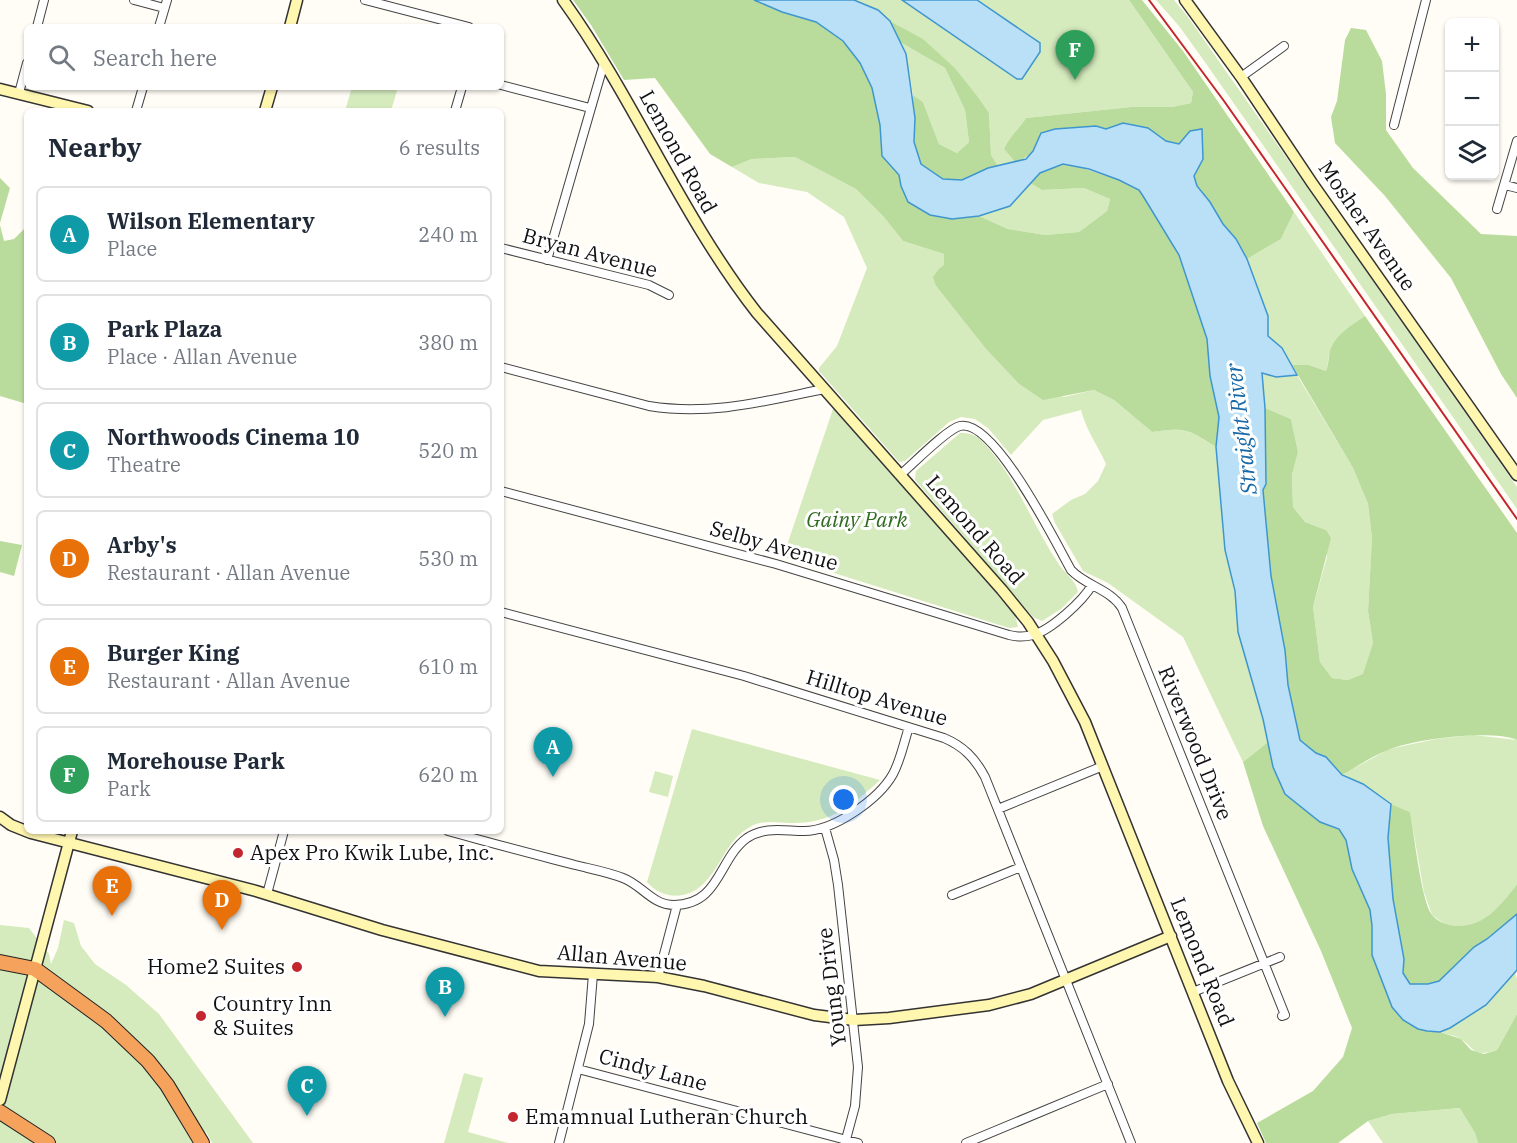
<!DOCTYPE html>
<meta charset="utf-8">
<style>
:root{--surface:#fff;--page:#f2f2f3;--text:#1f2937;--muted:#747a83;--line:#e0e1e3;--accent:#7c3aed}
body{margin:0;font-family:"IBM Plex Serif",serif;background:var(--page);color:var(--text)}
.controls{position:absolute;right:18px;top:18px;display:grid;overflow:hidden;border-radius:9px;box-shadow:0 2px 4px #0004}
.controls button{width:54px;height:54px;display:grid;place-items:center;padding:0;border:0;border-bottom:2px solid var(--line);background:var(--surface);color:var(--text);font:30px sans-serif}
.you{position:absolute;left:844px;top:800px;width:21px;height:21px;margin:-15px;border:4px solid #fff;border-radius:50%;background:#1a73e8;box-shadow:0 0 0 9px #1a73e833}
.badge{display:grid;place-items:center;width:39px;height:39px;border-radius:50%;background:var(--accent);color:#fff;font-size:20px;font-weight:700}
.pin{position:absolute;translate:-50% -50px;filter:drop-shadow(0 2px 3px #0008)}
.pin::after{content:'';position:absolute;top:32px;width:21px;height:18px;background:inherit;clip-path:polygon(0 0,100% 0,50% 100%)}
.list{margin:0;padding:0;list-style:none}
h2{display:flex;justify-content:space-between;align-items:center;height:78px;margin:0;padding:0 24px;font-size:26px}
h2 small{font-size:20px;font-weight:400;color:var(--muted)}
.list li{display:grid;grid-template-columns:39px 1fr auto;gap:18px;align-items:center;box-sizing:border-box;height:96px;margin:0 12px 12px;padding:0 12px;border:2px solid var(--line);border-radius:9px}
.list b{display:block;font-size:22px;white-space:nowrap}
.list p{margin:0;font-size:20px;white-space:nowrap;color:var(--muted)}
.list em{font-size:20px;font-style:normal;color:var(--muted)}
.icon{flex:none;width:33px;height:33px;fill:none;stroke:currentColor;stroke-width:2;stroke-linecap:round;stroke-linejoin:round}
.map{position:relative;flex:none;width:1517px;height:1143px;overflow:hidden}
.search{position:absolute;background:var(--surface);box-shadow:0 2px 4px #0004;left:24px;top:24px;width:480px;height:66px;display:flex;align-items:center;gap:15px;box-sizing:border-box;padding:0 21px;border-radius:9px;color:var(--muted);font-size:22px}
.panel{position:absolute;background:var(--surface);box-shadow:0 2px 4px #0004;left:24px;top:108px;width:480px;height:726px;border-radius:9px}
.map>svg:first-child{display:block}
.green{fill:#d5ebbd}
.forest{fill:#b9dc9c}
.water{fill:#b9e0f7;stroke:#3f96cf;stroke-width:1.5}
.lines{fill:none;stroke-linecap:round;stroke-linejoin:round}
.street-casing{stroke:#444;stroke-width:10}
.secondary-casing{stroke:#333;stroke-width:13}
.highway-casing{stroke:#222;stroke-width:16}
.street{stroke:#fff;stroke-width:8}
.secondary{stroke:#fff6b0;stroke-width:10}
.highway{stroke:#f5a25d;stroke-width:14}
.rail{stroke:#c4262e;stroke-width:2}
.poi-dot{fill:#c4262e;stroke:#fff;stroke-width:2}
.labels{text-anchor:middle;stroke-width:6;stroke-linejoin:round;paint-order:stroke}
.street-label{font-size:21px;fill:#111;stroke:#fff}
.park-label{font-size:21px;font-style:italic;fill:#2f6b1f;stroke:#fff}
.poi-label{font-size:21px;fill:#111;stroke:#fff;text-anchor:start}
.water-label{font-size:22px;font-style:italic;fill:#1768a6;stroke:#fff}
</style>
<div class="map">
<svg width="1517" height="1143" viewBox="0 0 1517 1143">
<rect width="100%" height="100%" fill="#fffdf5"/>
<!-- green -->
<path class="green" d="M854,0H1129L1193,92L1191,103L1172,107H1131L1026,118C1019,129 1009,137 1004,149L1015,162L998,166L991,155L989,113L955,68L922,39L890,21L878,10Z
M1156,0H1174L1188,17L1517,487V509L1207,65L1179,26Z
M900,42L945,68L965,110L969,142L957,153L939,144L923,102L913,95L906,54Z
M352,87H398L391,111H345Z
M795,157L856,189L883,216L903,241L944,254V266L936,286L986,349L1018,383L1064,397L1094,390L1114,400L1152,432C1185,427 1188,429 1216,447L1225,550L1268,742L1243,762L1183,637L1108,583L1083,571L1055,523L1052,514L1071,500L1085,494L1098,481L1106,464C1098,446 1086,430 1081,410L1043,420L1011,455L988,428L975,419L961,417L949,422L905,461L899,462L819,371V368L837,346L867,268L844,217L807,192L759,183L732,167L752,159Z
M1030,183L1042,190L1084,188L1110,199L1107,211L1079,232L1045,235L1008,229L979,216L1010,206Z
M1294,212L1365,316C1354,324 1335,339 1330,352C1327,358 1329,364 1326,371L1309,365H1292L1282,348L1268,336V316L1247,259L1281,239Z
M1262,373L1276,377L1297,375L1353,468L1368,504L1372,538L1368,611L1373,643L1364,674L1348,680L1332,678L1320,662L1313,607L1327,557L1326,530L1305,522L1293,507L1292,475L1298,452L1291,419L1265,408Z
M834,406L977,568L1015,615L1018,627L1009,628L783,557Z
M960,433C968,433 975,434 981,440C1016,476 1032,525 1060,566C1067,575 1076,581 1078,592L1061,609L1042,621L1033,617L915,480L916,471Z
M692,729L880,780C852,806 830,824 791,823C778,823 763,819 750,827C728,839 723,862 707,880C691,899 664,902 647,882Z
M1473,735L1517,740V884L1501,905L1482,921L1465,927L1447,926L1432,915L1424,892L1410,812L1391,804L1363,784L1342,775L1389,749L1436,739Z
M655,771L673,776L668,797L649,792Z
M64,920L74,923L81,946L95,964L126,985L159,1014L253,1143H212L205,1130L208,1143H0V925L29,928L49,954L51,964L58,948Z
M1515,972L1517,979V1014L1497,1050C1470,1058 1477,1048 1459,1038C1453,1035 1446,1034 1440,1032L1450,1028L1486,1005Z
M464,1073L483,1078L468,1132L508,1143H444Z
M1461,1108L1475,1133L1478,1143H1383L1368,1121L1392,1114Z"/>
<!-- forest -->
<path class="forest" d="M573,0H754L782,12L816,22L843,41L860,63L872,88L880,125L882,156L899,175L901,186L952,219L979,216L1008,229L1045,235L1079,232L1107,211L1110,199L1084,188L1042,190L1030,183L1040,173L1053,167L1063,164L1073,165L1119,180L1139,190L1143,196L1179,255L1207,339L1210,376L1219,417L1216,447C1188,429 1186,427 1152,432L1114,400L1094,390L1043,400L1018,383L986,349L936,286L933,277L939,269L944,265V254L903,241L883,216L856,189L795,157L752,159L732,167L710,154L655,78L624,80L591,25Z
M1129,0H1142L1183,51L1294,212L1281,239L1247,259L1236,239L1223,224L1210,202L1197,186L1194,176L1203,159L1201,129L1190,131L1179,144L1166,141L1148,128L1123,123L1106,129L1096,126L1041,134C1034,149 1032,157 1015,162L1004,149C1009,137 1019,129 1026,118L1131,107H1172L1191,103L1193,92Z
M890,21L923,39L955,68L977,96L989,113L991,155L998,166L988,168L962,180L943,179L921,164L914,142L913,95L923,102L939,144L957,153L969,142L965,110L945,68L900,42Z
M1351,28L1366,30L1382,61L1386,94V130L1413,168L1481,234L1517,236V398L1501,374L1451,278L1385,196L1335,143L1331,117L1337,101L1345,40Z
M0,178L10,188L0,223Z
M0,225L4,241L14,239L27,226V404L0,396Z
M1365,316L1517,533V740C1492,729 1413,739 1388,750C1372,756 1357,767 1342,775L1326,757L1316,753L1300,740L1288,685L1285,650L1271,576L1263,490L1266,483L1265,408L1291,419L1298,452L1292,475L1293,507L1305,522L1326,530L1331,538L1313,607L1320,662L1332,678L1348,680L1363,674L1373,643L1368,611L1372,538L1368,504L1353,468L1292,365H1309L1326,371C1329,364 1328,358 1330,351C1335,335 1352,325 1365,316Z
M0,541L22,545L14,576L0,572Z
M1268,742L1273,767L1286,794L1320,822L1339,829L1346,840L1352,869L1370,910L1372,926V955L1392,1007L1427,1031L1440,1032L1461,1039L1471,1050L1484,1054L1497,1050L1517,1014V1143H1478L1475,1133L1460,1108L1392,1114L1368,1121L1338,1143H1266L1257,1123L1313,1091L1343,1057L1352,1028L1321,951L1263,826L1243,762Z
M1391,804L1410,812C1414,832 1421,901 1432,915C1438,922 1448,926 1456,926C1484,928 1502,904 1517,884V914L1487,939L1474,947L1439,981L1428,984H1410L1403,973L1404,959L1393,899L1388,838Z"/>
<!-- water -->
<path class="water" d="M754,0H854L878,10L890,21L906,54L915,118L914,142L921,164L943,179L962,180L988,168L1026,159L1033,151L1041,133L1055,129L1096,126L1106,129L1123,123L1148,128L1166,141L1179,144L1190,131L1202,129L1203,159L1194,176L1197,186L1210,202L1223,224L1236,239L1247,259L1268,316V336L1282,348L1297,375L1276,377L1262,373L1265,408L1266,484L1263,490L1271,576L1285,650L1288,685L1300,740L1316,753L1326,757L1342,775L1363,784L1391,804L1388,838L1393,899L1404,959L1403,973L1410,984H1428L1439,981L1474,947L1487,939L1517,914V970L1486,1005L1450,1028L1440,1032L1427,1031L1418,1029L1403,1020L1392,1007L1372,955V926L1370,910L1352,869L1346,840L1339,829L1320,822L1285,794L1273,767L1263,719L1238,632L1235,591L1225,550L1216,447L1219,417L1210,376L1207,339L1179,255L1143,196L1139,190L1119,180L1089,169L1063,164L1040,173L1010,206L979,216L952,219L930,215L908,202L901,186L899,175L882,156L880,125L872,88L860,63L843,41L816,22L782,12Z
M902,0H977L1040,43V52L1022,79H1017Z"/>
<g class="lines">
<!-- street casing -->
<g class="street-casing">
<path id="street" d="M134,0L164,8
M365,0L469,27
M37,27L44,0
M159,27L167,0
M1241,77L1284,46
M501,85L590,108
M19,93L27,63
M136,111L143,87
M455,111L462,87
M1394,125L1426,0
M1505,185L1517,188
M1497,209L1517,141
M501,248L649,285L669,295
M547,260L604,63
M501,367L649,406C711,416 765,401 824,389
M900,475C912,465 947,429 960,426C994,418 1056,543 1071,570C1086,586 1110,589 1122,608L1285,1015L1282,1016
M501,491L776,564L1009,635C1017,637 1025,637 1033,635C1051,630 1083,601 1092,585
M501,612L744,676L944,738C963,746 975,758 985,777L1131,1143
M998,809L1103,766
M825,828L834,860L838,885L858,1067L855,1106L845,1143
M448,831C490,843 533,854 575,865C591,869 608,872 623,878C642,885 652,905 674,905C720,905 718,859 747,838C765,826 784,831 804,831C834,831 879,799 893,774C901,759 904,742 909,727
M267,894L284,831
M952,895L1021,867
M658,977L677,905
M1193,992L1280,957
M578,1069L858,1143
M559,1143L589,1024L593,974
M966,1143L1108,1084"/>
</g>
<!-- secondary casing -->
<g class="secondary-casing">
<path id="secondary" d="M563,0C635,100 681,216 757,313L1002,590L1028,622L1053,661L1085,722L1228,1081L1258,1143
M1185,0L1241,77L1312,183L1517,475
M290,27L297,0
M0,89L88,111
M265,111L272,87
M0,817L11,825L31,833L256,891L382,930L539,971L658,977L704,986L814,1015L854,1020L889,1018L989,1005L1031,994L1171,936
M0,1100L72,831"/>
</g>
<!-- highway casing -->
<g class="highway-casing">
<path id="highway" d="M0,962L35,969L106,1021L148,1061L167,1085L202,1143
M0,1112L48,1143"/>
</g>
<!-- street -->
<use href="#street" class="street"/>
<!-- secondary -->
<use href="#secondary" class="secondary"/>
<!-- highway -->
<use href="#highway" class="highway"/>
<!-- rail -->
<path class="rail" d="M1149,0L1224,101L1517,519"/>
</g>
<!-- markers -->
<g class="poi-dot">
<circle cx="238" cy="853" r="6"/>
<circle cx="297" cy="967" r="6"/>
<circle cx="201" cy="1016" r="6"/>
<circle cx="513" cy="1117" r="6"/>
</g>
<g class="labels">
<!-- street labels -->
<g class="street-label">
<text transform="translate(678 152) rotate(61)" y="7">Lemond Road</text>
<text transform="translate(1367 226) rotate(55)" y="7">Mosher Avenue</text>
<text transform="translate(590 253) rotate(15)" y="7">Bryan Avenue</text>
<text transform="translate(975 530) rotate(49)" y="7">Lemond Road</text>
<text transform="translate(774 546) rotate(16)" y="7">Selby Avenue</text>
<text transform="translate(877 698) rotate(17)" y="7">Hilltop Avenue</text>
<text transform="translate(1195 743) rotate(68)" y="7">Riverwood Drive</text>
<text transform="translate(622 958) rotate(5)" y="7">Allan Avenue</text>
<text transform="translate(1202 962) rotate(68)" y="7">Lemond Road</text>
<text transform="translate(832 987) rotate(-97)" y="7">Young Drive</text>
<text transform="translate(653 1070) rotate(15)" y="7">Cindy Lane</text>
</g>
<!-- park labels -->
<g class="park-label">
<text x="857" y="527">Gainy Park</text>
</g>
<!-- poi labels -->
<g class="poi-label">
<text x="250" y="860">Apex Pro Kwik Lube, Inc.</text>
<text x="285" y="974" text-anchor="end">Home2 Suites</text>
<text x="213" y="1011">Country Inn<tspan x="213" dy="24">&amp; Suites</tspan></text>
<text x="525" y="1124">Emamnual Lutheran Church</text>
</g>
<!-- water labels -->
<g class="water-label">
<text transform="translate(1241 429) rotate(-97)" y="8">Straight River</text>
</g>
</g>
</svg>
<div class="controls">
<button>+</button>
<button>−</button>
<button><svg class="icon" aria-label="layers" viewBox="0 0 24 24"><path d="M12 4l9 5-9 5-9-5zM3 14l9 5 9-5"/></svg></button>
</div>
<div class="you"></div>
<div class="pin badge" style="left:553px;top:777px;background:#0f9aa8">A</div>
<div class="pin badge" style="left:445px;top:1017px;background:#0f9aa8">B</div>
<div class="pin badge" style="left:307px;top:1116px;background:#0f9aa8">C</div>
<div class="pin badge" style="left:222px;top:930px;background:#e8710a">D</div>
<div class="pin badge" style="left:112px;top:916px;background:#e8710a">E</div>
<div class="pin badge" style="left:1075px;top:80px;background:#2e9e5b">F</div>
<div class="search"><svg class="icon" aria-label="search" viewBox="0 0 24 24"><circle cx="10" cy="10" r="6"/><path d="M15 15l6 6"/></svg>Search here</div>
<section class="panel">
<h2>Nearby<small>6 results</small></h2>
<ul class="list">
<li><span class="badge" style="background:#0f9aa8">A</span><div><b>Wilson Elementary</b><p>Place</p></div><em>240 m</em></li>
<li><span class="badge" style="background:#0f9aa8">B</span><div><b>Park Plaza</b><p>Place · Allan Avenue</p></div><em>380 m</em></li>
<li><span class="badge" style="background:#0f9aa8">C</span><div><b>Northwoods Cinema 10</b><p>Theatre</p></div><em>520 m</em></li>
<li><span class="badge" style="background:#e8710a">D</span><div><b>Arby's</b><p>Restaurant · Allan Avenue</p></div><em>530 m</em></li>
<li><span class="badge" style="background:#e8710a">E</span><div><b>Burger King</b><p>Restaurant · Allan Avenue</p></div><em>610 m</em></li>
<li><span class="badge" style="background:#2e9e5b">F</span><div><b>Morehouse Park</b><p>Park</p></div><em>620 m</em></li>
</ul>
</section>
</div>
